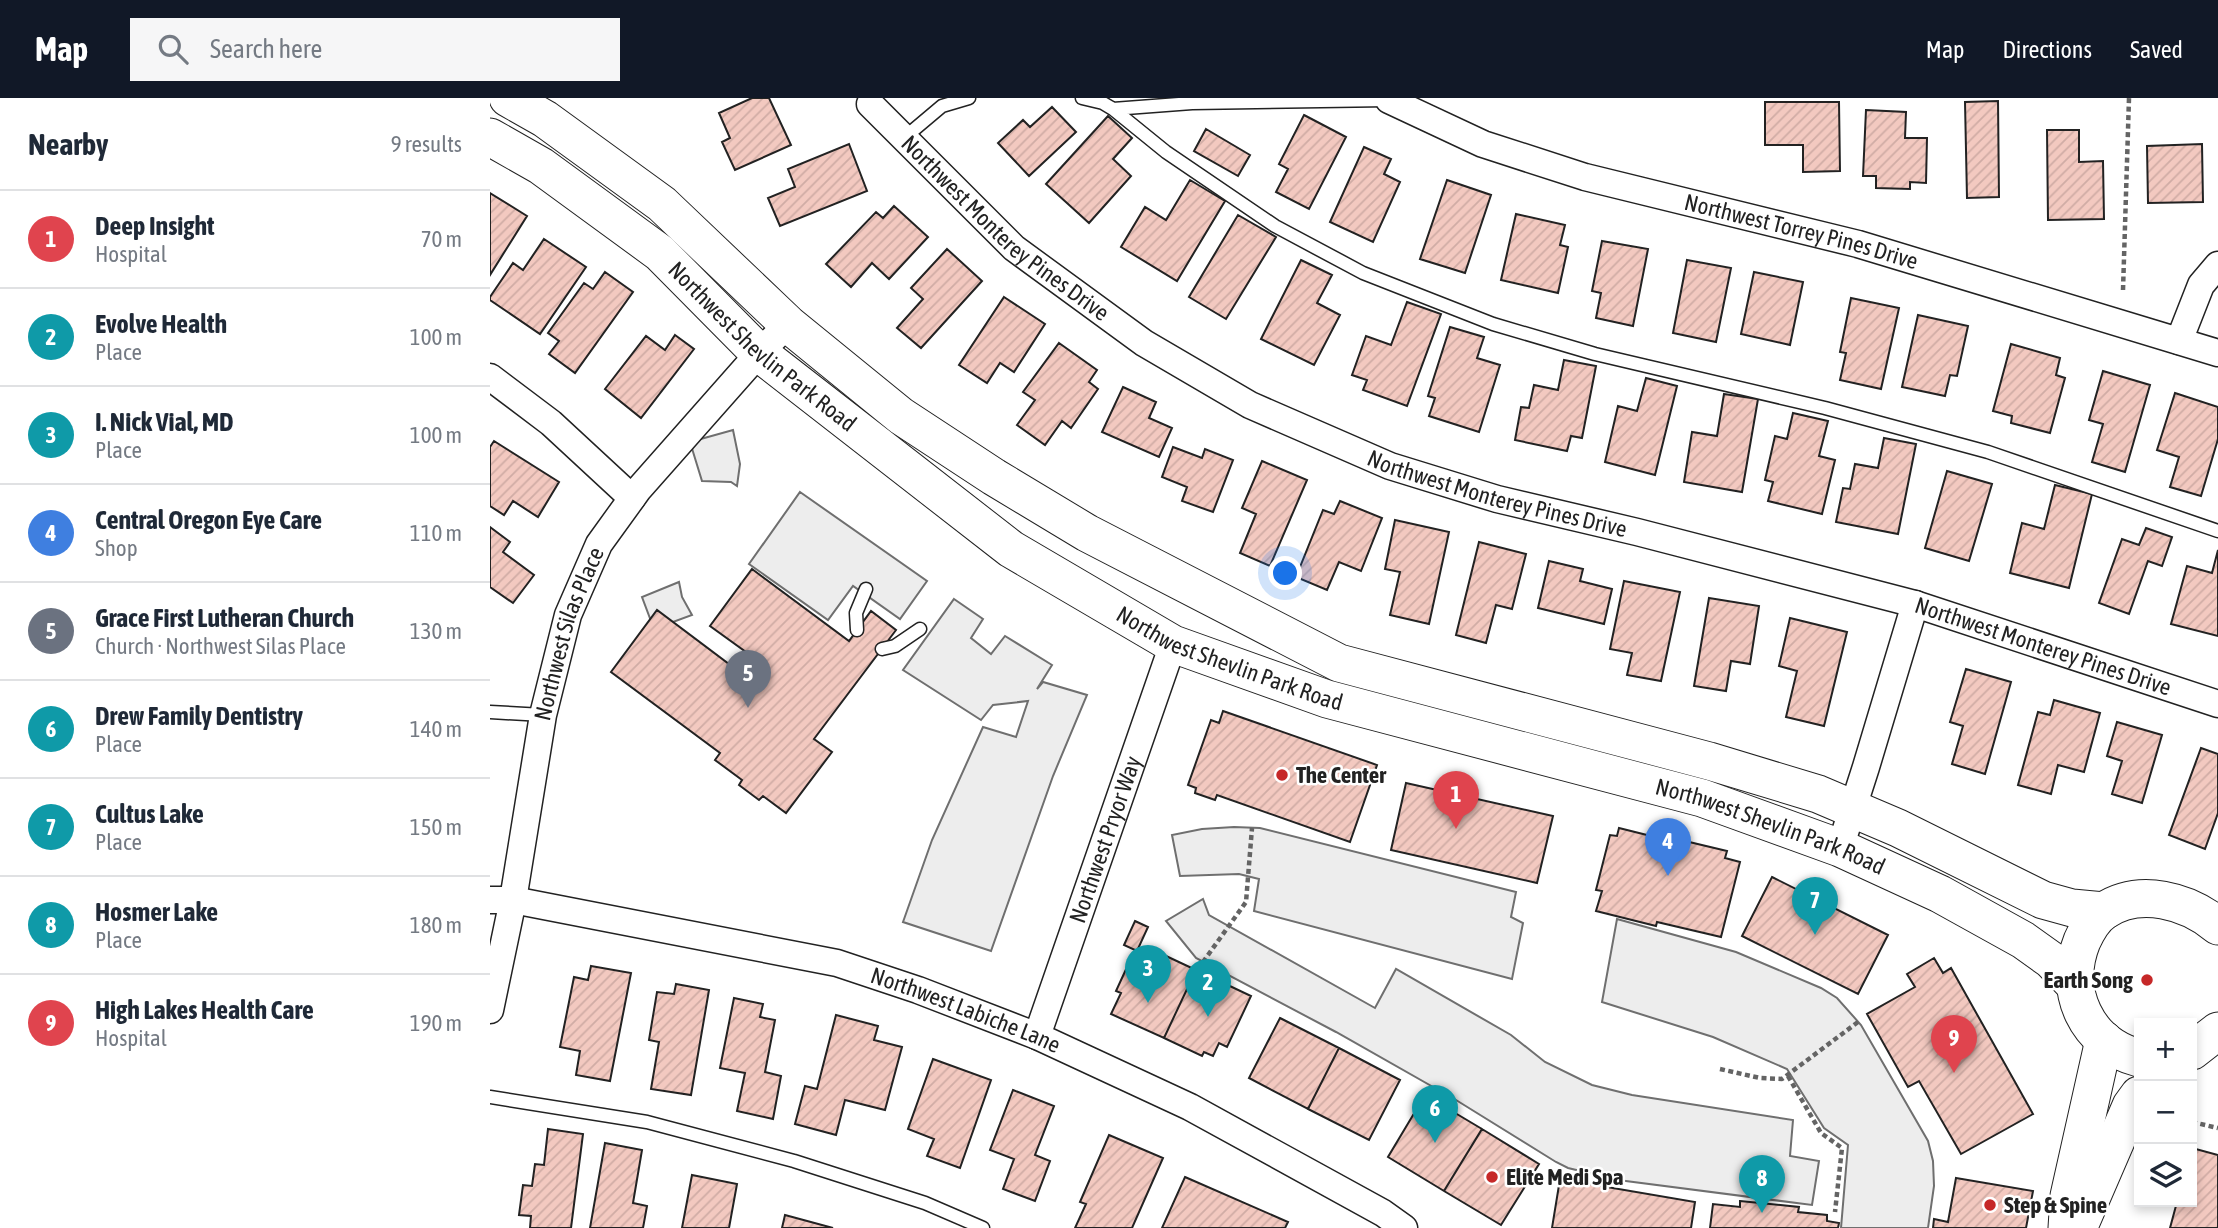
<!DOCTYPE html>
<meta charset="utf-8">
<style>
:root{--surface:#fff;--page:#f6f6f7;--text:#1f2937;--muted:#747a83;--line:#e0e1e3;--accent:#111827}
body{margin:0;font-family:"Asap Condensed",sans-serif;background:var(--page);color:var(--text)}
.controls{position:absolute;right:21px;bottom:21px;display:grid;overflow:hidden;border-radius:0px;box-shadow:0 4px 10px #0003}
.controls button{width:63px;height:63px;display:grid;place-items:center;padding:0;border:0;border-bottom:2px solid var(--line);background:var(--surface);color:var(--text);font:35px sans-serif}
.you{position:absolute;left:796px;top:476px;width:24px;height:24px;margin:-18px;border:5px solid #fff;border-radius:50%;background:#1a73e8;box-shadow:0 0 0 10px #1a73e833}
.badge{display:grid;place-items:center;width:46px;height:46px;border-radius:50%;background:var(--accent);color:#fff;font-size:23px;font-weight:700}
.pin{position:absolute;translate:-50% -58px;filter:drop-shadow(0 2px 4px #0008)}
.pin::after{content:'';position:absolute;top:37px;width:24px;height:21px;background:inherit;clip-path:polygon(0 0,100% 0,50% 100%)}
.list{margin:0;padding:0;list-style:none}
h2{display:flex;justify-content:space-between;align-items:center;height:91px;margin:0;padding:0 28px;font-size:30px}
h2 small{font-size:23px;font-weight:400;color:var(--muted)}
.list li{display:grid;grid-template-columns:46px 1fr auto;gap:21px;align-items:center;box-sizing:border-box;height:98px;padding:0 28px;border-top:2px solid var(--line)}
.list b{display:block;font-size:26px;white-space:nowrap}
.list p{margin:0;font-size:23px;white-space:nowrap;color:var(--muted)}
.list em{font-size:23px;font-style:normal;color:var(--muted)}
.icon{flex:none;width:38px;height:38px;fill:none;stroke:currentColor;stroke-width:2;stroke-linecap:round;stroke-linejoin:round}
.map{position:relative;flex:none;width:1728px;height:1130px;overflow:hidden}
header{display:flex;align-items:center;gap:42px;box-sizing:border-box;height:98px;padding:0 35px;background:var(--accent);color:#fff}
header strong{font-size:33px}
nav{display:flex;gap:38px;margin-inline-start:auto;font-size:24px}
.search{width:490px;height:63px;background:var(--page);display:flex;align-items:center;gap:18px;box-sizing:border-box;padding:0 24px;border-radius:0px;color:var(--muted);font-size:26px}
main{display:flex}
aside{flex:1;background:var(--surface)}
.map>svg:first-child{display:block}
.parking{fill:#ededed;stroke:#6f6f6f;stroke-width:2}
.building{fill:url(#building-hatch);stroke:#222;stroke-width:2}
.lines{fill:none;stroke-linecap:round;stroke-linejoin:round}
.lane-casing{stroke:#222;stroke-width:15}
.street-casing{stroke:#222;stroke-width:29}
.secondary-casing{stroke:#222;stroke-width:39}
.path{stroke:#646464;stroke-width:4.5;stroke-dasharray:5 3.5;stroke-linecap:butt}
.lane{stroke:#fff;stroke-width:12}
.street{stroke:#fff;stroke-width:26}
.secondary{stroke:#fff;stroke-width:37}
.poi-dot{fill:#c62828;stroke:#fff;stroke-width:2.5}
.labels{text-anchor:middle;stroke-width:5;stroke-linejoin:round;paint-order:stroke}
.street-label{font-size:23px;fill:#222;stroke:#fff}
.poi-label{font-size:23px;font-weight:bold;fill:#222;stroke:#fff;text-anchor:start}
</style>
<header>
<strong>Map</strong>
<div class="search"><svg class="icon" aria-label="search" viewBox="0 0 24 24"><circle cx="10" cy="10" r="6"/><path d="M15 15l6 6"/></svg>Search here</div>
<nav><a>Map</a><a>Directions</a><a>Saved</a></nav>
</header>
<main>
<aside>
<h2>Nearby<small>9 results</small></h2>
<ul class="list">
<li><span class="badge" style="background:#e0444e">1</span><div><b>Deep Insight</b><p>Hospital</p></div><em>70 m</em></li>
<li><span class="badge" style="background:#0f9aa8">2</span><div><b>Evolve Health</b><p>Place</p></div><em>100 m</em></li>
<li><span class="badge" style="background:#0f9aa8">3</span><div><b>I. Nick Vial, MD</b><p>Place</p></div><em>100 m</em></li>
<li><span class="badge" style="background:#3f7fe0">4</span><div><b>Central Oregon Eye Care</b><p>Shop</p></div><em>110 m</em></li>
<li><span class="badge" style="background:#6b7280">5</span><div><b>Grace First Lutheran Church</b><p>Church · Northwest Silas Place</p></div><em>130 m</em></li>
<li><span class="badge" style="background:#0f9aa8">6</span><div><b>Drew Family Dentistry</b><p>Place</p></div><em>140 m</em></li>
<li><span class="badge" style="background:#0f9aa8">7</span><div><b>Cultus Lake</b><p>Place</p></div><em>150 m</em></li>
<li><span class="badge" style="background:#0f9aa8">8</span><div><b>Hosmer Lake</b><p>Place</p></div><em>180 m</em></li>
<li><span class="badge" style="background:#e0444e">9</span><div><b>High Lakes Health Care</b><p>Hospital</p></div><em>190 m</em></li>
</ul>
</aside>
<div class="map">
<svg width="1728" height="1130" viewBox="0 0 1728 1130">
<defs>
<pattern id="building-hatch" width="6" height="6" patternUnits="userSpaceOnUse" patternTransform="scale(1.75)"><rect width="6" height="6" fill="#f3c9c0"/><path d="M-1 1l2-2M0 6l6-6M5 7l2-2" fill="none" stroke="#d0aca5"/></pattern>
</defs>
<rect width="100%" height="100%" fill="#fff"/>
<!-- parking -->
<path class="parking" d="M243,332L250,366L247,388L241,384L212,383L200,344Z
M310,394L437,483L410,521L363,488L338,522L259,466Z
M189,484L192,499L202,517L164,531L152,499Z
M464,501L493,521L481,540L501,556L515,538L562,567L547,591L553,584L597,597L563,678L501,853L413,824L442,742L493,629L526,639L538,603L503,607L491,622L413,572Z
M744,729L770,730L1026,794L1021,819L1033,825L1022,881L764,813L769,781L749,776L690,778L682,737L712,731Z
M713,801L719,817L885,910L906,871L1021,937L1055,964L1102,987L1142,997L1303,1022L1300,1058L1329,1063L1322,1107L1128,1082L1078,1070L1066,1064L966,1002L846,934L706,860L676,823Z
M1127,821L1246,854L1331,890L1347,900L1371,927L1438,1043L1443,1063L1444,1088L1438,1130H1351L1358,1047L1334,1030L1297,971L1223,939L1112,904Z"/>
<!-- building -->
<path class="building" d="M262,0H279L301,47L245,72L232,44L240,40L229,15Z
M1508,3L1509,99L1477,100L1475,4Z
M1275,4H1349L1350,73L1313,74V47H1275Z
M562,9L586,34L539,78L508,45L533,22L540,29Z
M1376,12L1416,14L1415,40H1437L1436,85L1420,84V91L1386,90V78H1373Z
M814,17L856,39L819,111L786,94L798,71L789,66Z
M618,18L642,40L623,61L641,78L599,125L556,86Z
M716,31L760,57L748,78L704,53Z
M1557,32H1589V64L1613,63L1614,121L1558,122Z
M359,46L377,93L290,128L278,100L305,89L298,71Z
M1712,46L1713,104L1658,105L1657,48Z
M874,49L901,61L894,76L910,84L883,144L840,124Z
M700,82L735,103L687,183L631,149L655,109L676,122Z
M957,82L1001,97L975,175L930,161Z
M0,95L37,118L0,177Z
M404,108L438,139L399,181L382,165L361,189L336,166L386,114L393,120Z
M1026,116L1075,127L1070,147L1078,149L1068,195L1011,182Z
M748,117L786,139L736,221L699,199Z
M54,141L96,169L50,236L0,202V199L23,165L33,172Z
M1112,143L1158,151L1143,228L1106,220L1111,195L1102,193Z
M457,151L492,183L431,250L407,230L433,201L421,190Z
M811,162L842,177L827,205L850,217L824,267L771,241Z
M1197,162L1241,170L1226,244L1183,235Z
M115,174L143,194L85,275L59,256L69,243L58,235L94,185L103,191Z
M1264,174L1313,184L1300,247L1251,236Z
M514,199L555,226L524,274L510,265L497,285L469,267Z
M1361,200L1409,210L1391,291L1350,282L1356,255L1350,254Z
M917,204L951,216L917,308L873,292L877,282L862,277L876,238L901,247Z
M1428,217L1478,228L1467,278L1460,277L1455,298L1412,289Z
M960,229L994,239L987,260L1010,267L989,334L939,318L945,300L938,298Z
M185,237L204,251L151,320L115,291L156,238L175,252Z
M569,245L607,272L599,284L608,291L581,330L572,323L555,347L527,327L545,302L533,294Z
M1521,246L1570,260L1566,277L1575,280L1560,335L1521,325L1522,318L1503,313Z
M1074,262L1106,268L1092,340L1081,338L1077,353L1025,342L1031,309L1039,310L1044,287L1068,292Z
M1613,273L1660,287L1635,374L1602,364L1613,326L1599,322Z
M1156,280L1187,288L1165,377L1115,364L1128,308L1147,313Z
M633,289L666,304L659,320L682,330L669,359L612,334Z
M1685,295L1728,309V341L1711,398L1680,389L1689,359L1667,352Z
M1234,296L1268,301L1252,394L1194,384L1202,334L1227,338Z
M1303,315L1338,323L1329,358L1345,362L1332,416L1278,403L1283,384L1275,382L1285,338L1297,341Z
M1394,340L1426,346L1408,436L1346,424L1353,390L1360,391L1365,366L1388,370Z
M4,343L69,384L48,419L23,403L14,417L0,408V349Z
M683,349L712,360L715,351L743,362L723,414L692,403L697,389L672,379Z
M772,363L817,382L780,468L750,455L766,416L752,410Z
M1457,373L1502,386L1479,463L1435,450Z
M1565,387L1602,396L1579,490L1520,475L1532,425L1554,431Z
M850,403L892,420L871,473L849,464L837,492L806,479L833,412L844,416Z
M905,422L959,434L939,526L900,517L910,474L895,471Z
M0,429L20,444L13,454L44,477L23,505L0,489Z
M1656,430L1682,439L1672,468L1658,463L1639,516L1609,505L1632,441L1649,447Z
M989,444L1036,456L1022,511L1006,507L996,545L966,537Z
M1728,452V538L1681,526L1697,468L1722,475Z
M1059,463L1093,471L1090,483L1122,491L1114,526L1048,510Z
M262,471L359,543L381,513L406,532L324,641L342,654L296,715L273,698L269,702L249,687L252,682L225,662L230,655L121,574L167,512L255,578L267,562L220,528Z
M1134,483L1190,494L1171,583L1137,577L1142,555L1120,551Z
M1219,500L1269,508L1260,566L1241,563L1236,593L1204,588Z
M1300,520L1357,534L1334,628L1296,619L1307,573L1289,568Z
M1476,571L1521,584L1495,676L1462,666L1473,628L1460,624Z
M1564,602L1610,615L1594,674L1568,667L1561,696L1528,687L1548,614L1560,617Z
M733,613L887,667L860,744L727,697L725,702L705,695L706,690L698,687L721,622L729,625Z
M1627,624L1672,637L1652,705L1622,696L1632,663L1617,658Z
M1711,650L1728,656V715L1715,751L1679,737Z
M916,685L1063,718L1047,785L901,752Z
M1129,730L1173,741L1174,738L1237,753L1235,760L1250,764L1231,839L1167,824L1166,828L1106,813L1112,793L1106,792L1120,737L1127,738Z
M1282,779L1398,837L1368,896L1252,838Z
M645,823L658,829L647,853L634,847Z
M659,850L706,872L674,940L621,916L631,895L626,893L643,856L654,861Z
M1444,860L1453,875L1461,870L1543,1016L1471,1056L1429,983L1418,989L1377,916L1425,889L1417,876Z
M101,868L141,875L120,983L86,977L90,953L70,949L84,879L98,882Z
M706,872L761,898L737,949L729,945L723,958L714,954L712,958L674,940Z
M186,886L219,892L201,997L161,991L169,944L159,942L167,894L184,896Z
M244,900L273,906L270,919L285,922L275,974L291,978L283,1021L247,1013L255,975L230,970Z
M346,917L388,928L384,942L412,949L395,1012L355,1002L346,1037L305,1026L315,988L327,991Z
M790,920L849,950L818,1011L759,980Z
M849,950L910,982L879,1042L818,1011Z
M443,961L501,982L470,1070L437,1058L444,1041L418,1031Z
M523,992L564,1008L545,1057L560,1063L545,1103L513,1091L524,1061L500,1052Z
M935,997L992,1031L954,1093L898,1059Z
M58,1031L93,1036L81,1130H40L41,1118L29,1117L33,1087L42,1088L45,1066L54,1067Z
M992,1031L1049,1066L1011,1127L954,1093Z
M619,1037L673,1060L642,1130H585L596,1106L590,1104Z
M115,1045L152,1052L143,1105L157,1108L153,1130H100Z
M1702,1050L1728,1057V1130H1680L1687,1104H1702Z
M202,1077L247,1086L239,1130H192Z
M695,1079L798,1124L795,1130H672Z
M1466,1080L1543,1093L1536,1130H1443L1444,1121L1458,1124Z
M1070,1081L1205,1104L1201,1130H1062Z
M1250,1103L1309,1109L1308,1114L1337,1117V1123L1349,1125L1348,1130H1220L1223,1106L1250,1109Z
M295,1117L343,1130H292Z"/>
<g class="lines">
<!-- lane casing -->
<g class="lane-casing">
<path id="lane" d="M592,0L613,5L623,11L676,54L785,128L873,175L1003,226L1105,256L1335,310L1498,354L1728,433
M623,11L702,5L899,2
M414,40L452,8L479,0
M367,532L366,515L376,491
M392,551L405,548L430,531
M0,614L53,617
M0,999L157,1024L304,1063L435,1105L493,1130"/>
</g>
<!-- street casing -->
<g class="street-casing">
<g id="street">
<path id="s1" d="M899,2L993,46L1095,79L1368,146L1728,255"/>
<path id="s2" d="M380,6L524,150L654,245L760,307L900,368L1007,401L1147,434L1425,506L1728,606"/>
<path d="M1689,243L1711,187L1728,167"/>
<path d="M0,279L61,325L142,400"/>
<path d="M1350,750L1376,669L1425,506"/>
<path id="s3" d="M0,802H23L347,865L428,892L547,938L700,1009L893,1115L914,1130"/>
<path id="s4" d="M0,912L23,802L53,617L78,517L109,446L148,392L269,255L298,226"/>
<path id="s5" d="M547,938L683,546"/>
</g>
</g>
<!-- secondary casing -->
<g class="secondary-casing">
<g id="secondary">
<path d="M18,0L55,21L172,106L298,226L411,318L504,379L597,435L849,565L1219,663L1328,696L1408,730L1553,802L1582,810L1614,813"/>
<path id="s6" d="M0,39L51,68L170,155L269,255L521,451L683,546L837,601L1212,700L1350,750L1450,796L1533,842L1561,862L1584,886"/>
<path d="M1702,953L1728,933"/>
<path d="M1649,960C1596,946 1572,893 1592,843C1597,832 1605,819 1614,813C1650,789 1698,803 1728,828"/>
<path d="M1590,1126L1641,1008L1649,997"/>
<path d="M1577,1130L1579,1098L1614,942"/>
</g>
</g>
<!-- path -->
<path class="path" d="M1633,192L1639,0
M713,864L756,804L762,730
M1230,971L1270,980L1292,981L1368,924
M1298,978L1331,1035L1352,1050L1345,1114
M1702,1024L1728,1030"/>
<!-- lane -->
<use href="#lane" class="lane"/>
<!-- street -->
<use href="#street" class="street"/>
<!-- secondary -->
<use href="#secondary" class="secondary"/>
</g>
<!-- markers -->
<g class="poi-dot">
<circle cx="792" cy="677" r="7"/>
<circle cx="1657" cy="882" r="7"/>
<circle cx="1002" cy="1079" r="7"/>
<circle cx="1500" cy="1107" r="7"/>
</g>
<g class="labels">
<!-- street labels -->
<g class="street-label">
<text dy="8" stroke="none"><textPath href="#s2" startOffset="184">Northwest Monterey Pines Drive</textPath></text>
<text dy="8" stroke="none"><textPath href="#s1" startOffset="434">Northwest Torrey Pines Drive</textPath></text>
<text dy="8" stroke="none"><textPath href="#s6" startOffset="345">Northwest Shevlin Park Road</textPath></text>
<text dy="8" stroke="none"><textPath href="#s2" startOffset="751">Northwest Monterey Pines Drive</textPath></text>
<text dy="8" stroke="none"><textPath href="#s4" startOffset="385">Northwest Silas Place</textPath></text>
<text dy="8" stroke="none"><textPath href="#s2" startOffset="1318">Northwest Monterey Pines Drive</textPath></text>
<text dy="8" stroke="none"><textPath href="#s6" startOffset="912">Northwest Shevlin Park Road</textPath></text>
<text dy="8" stroke="none"><textPath href="#s6" startOffset="1479">Northwest Shevlin Park Road</textPath></text>
<text dy="8" stroke="none"><textPath href="#s5" startOffset="208">Northwest Pryor Way</textPath></text>
<text dy="8" stroke="none"><textPath href="#s3" startOffset="490">Northwest Labiche Lane</textPath></text>
</g>
<!-- poi labels -->
<g class="poi-label">
<text x="806" y="685">The Center</text>
<text x="1643" y="890" text-anchor="end">Earth Song</text>
<text x="1016" y="1087">Elite Medi Spa</text>
<text x="1514" y="1115">Step &amp; Spine</text>
</g>
</g>
</svg>
<div class="controls">
<button>+</button>
<button>−</button>
<button><svg class="icon" aria-label="layers" viewBox="0 0 24 24"><path d="M12 4l9 5-9 5-9-5zM3 14l9 5 9-5"/></svg></button>
</div>
<div class="you"></div>
<div class="pin badge" style="left:966px;top:731px;background:#e0444e">1</div>
<div class="pin badge" style="left:718px;top:919px;background:#0f9aa8">2</div>
<div class="pin badge" style="left:658px;top:905px;background:#0f9aa8">3</div>
<div class="pin badge" style="left:1178px;top:778px;background:#3f7fe0">4</div>
<div class="pin badge" style="left:258px;top:610px;background:#6b7280">5</div>
<div class="pin badge" style="left:945px;top:1045px;background:#0f9aa8">6</div>
<div class="pin badge" style="left:1325px;top:837px;background:#0f9aa8">7</div>
<div class="pin badge" style="left:1272px;top:1115px;background:#0f9aa8">8</div>
<div class="pin badge" style="left:1464px;top:975px;background:#e0444e">9</div>
</div>
</main>
